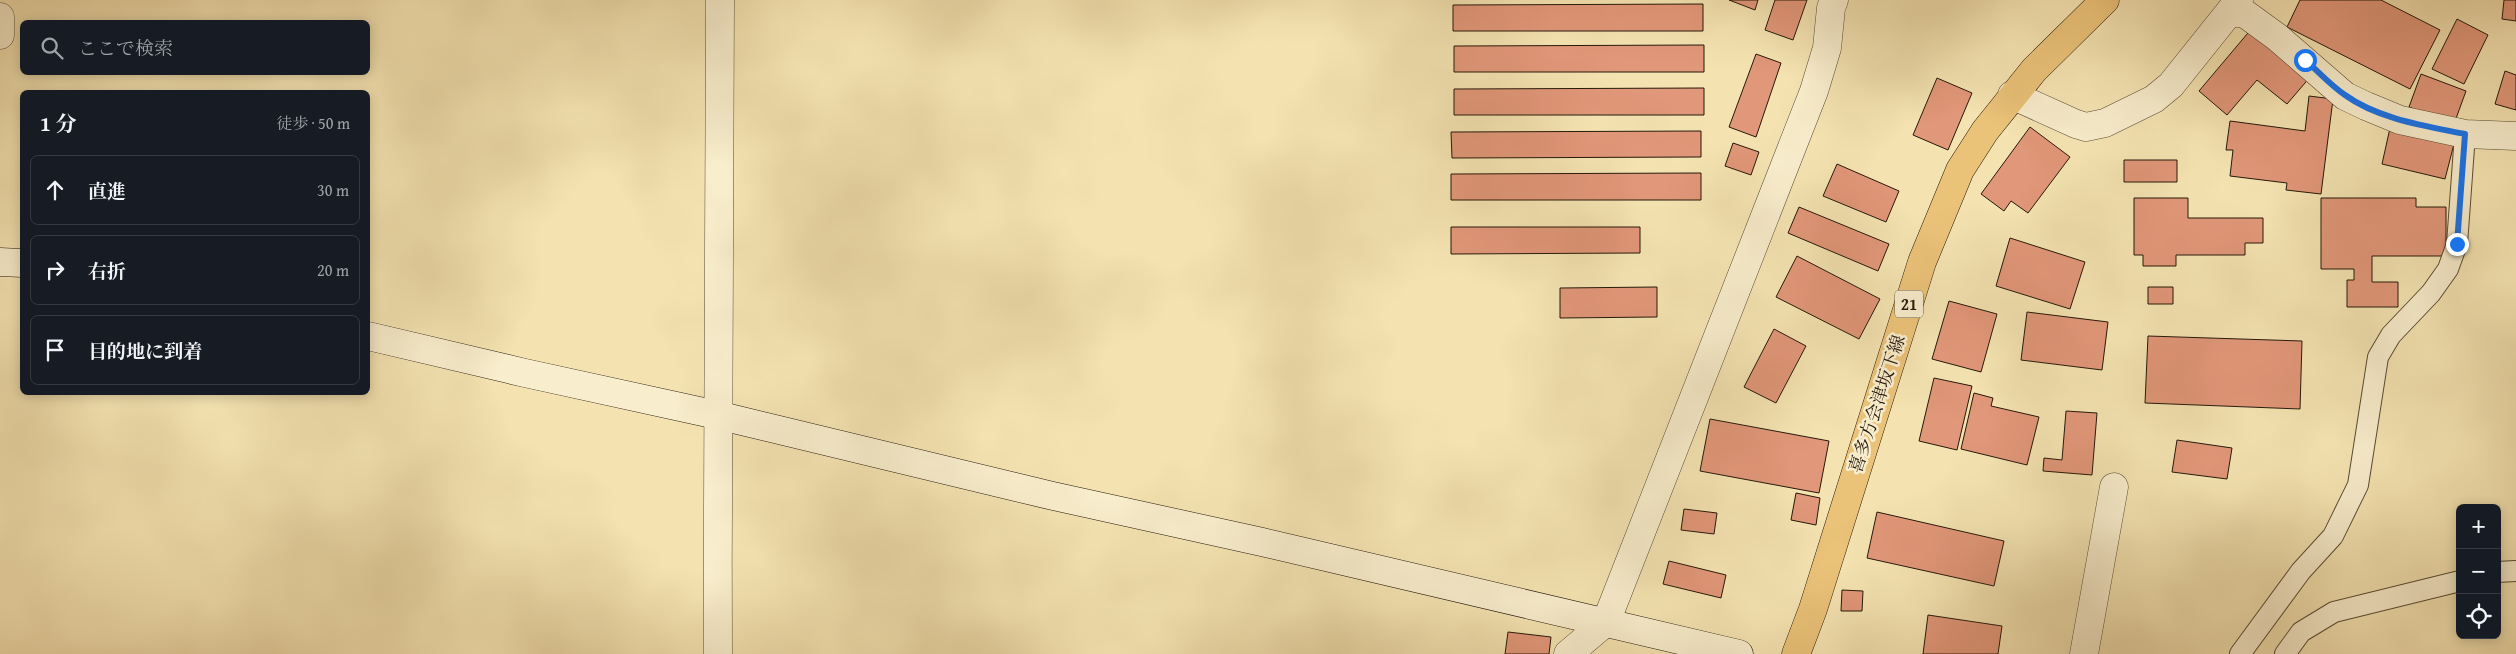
<!DOCTYPE html>
<html lang="ja">
<meta charset="utf-8">
<style>
:root{--surface:#171b24;--page:#20242c;--text:#f1f3f6;--muted:#9ea1a6;--line:#363941}
body{margin:0;font-family:"Gentium Book Plus","Noto Serif JP",serif;background:var(--page);color:var(--text)}
.controls{position:absolute;right:15px;bottom:15px;display:grid;overflow:hidden;border-radius:8px;box-shadow:0 2px 12px #0003}
.controls button{width:45px;height:45px;display:grid;place-items:center;padding:0;border:0;border-bottom:1px solid var(--line);background:var(--surface);color:var(--text);font:25px sans-serif}
.stop{position:absolute;width:15px;height:15px;margin:-11px;border:4px solid #1a73e8;border-radius:50%;background:#fff}
.stop.end{background:#1a73e8;border-color:#fff;box-shadow:0 1px 5px #0008}
.list{margin:0;padding:0;list-style:none}
h2{display:flex;justify-content:space-between;align-items:center;height:65px;margin:0;padding:0 20px;font-size:21px}
h2 small{font-size:16px;font-weight:400;color:var(--muted)}
.list li{display:grid;grid-template-columns:32px 1fr auto;gap:15px;align-items:center;box-sizing:border-box;height:70px;margin:0 10px 10px;padding:0 10px;border:1px solid var(--line);border-radius:8px}
.list b{display:block;font-size:19px;white-space:nowrap}
.list em{font-size:16px;font-style:normal;color:var(--muted)}
.icon{flex:none;width:28px;height:28px;fill:none;stroke:currentColor;stroke-width:2;stroke-linecap:round;stroke-linejoin:round}
.map{position:relative;flex:none;width:2516px;height:654px;overflow:hidden}
.search{position:absolute;background:var(--surface);box-shadow:0 2px 12px #0003;left:20px;top:20px;width:350px;height:55px;display:flex;align-items:center;gap:12px;box-sizing:border-box;padding:0 18px;border-radius:8px;color:var(--muted);font-size:19px}
.panel{position:absolute;background:var(--surface);box-shadow:0 2px 12px #0003;left:20px;top:90px;width:350px;height:305px;border-radius:8px}
.map>svg:first-child{display:block}
.building{fill:#e19779;stroke:#25180b}
.lines{fill:none;stroke-linecap:round;stroke-linejoin:round}
.lane-casing{stroke:#594b34;stroke-width:22}
.street-casing{stroke:#594b34;stroke-width:29}
.secondary-casing{stroke:#25180b;stroke-width:29}
.primary-casing{stroke:#25180b;stroke-width:29}
.lane{stroke:#f8edcc;stroke-width:20}
.street{stroke:#f8edcc;stroke-width:28}
.secondary{stroke:#f8edcc;stroke-width:28}
.primary{stroke:#eac278;stroke-width:28}
.route{stroke:#1a73e8;stroke-width:6}
.labels{text-anchor:middle;stroke-width:5;stroke-linejoin:round;paint-order:stroke}
.shield{fill:#f8edcc;stroke:#645845;stroke-width:1}
.shield-label{font-size:16px;font-weight:bold;fill:#25180b}
.street-label{font-size:18px;fill:#25180b;stroke:#f8edcc}
</style>
<div class="map">
<svg width="2516" height="654" viewBox="0 0 2516 654">
<rect width="100%" height="100%" fill="#f4e3b1"/>
<filter id="stains"><feTurbulence type="fractalNoise" baseFrequency=".004" numOctaves="4"/><feColorMatrix values="0 0 0 0 .2 0 0 0 0 .09 0 0 0 0 .02 0 0 0 .5 -.17"/></filter>
<radialGradient id="worn" r=".72"><stop offset=".6" stop-color="#630" stop-opacity="0"/><stop offset="1" stop-color="#630" stop-opacity=".3"/></radialGradient>
<!-- building -->
<path class="building" d="M1729,0H1758L1755,10Z
M1775,0H1807L1793,40L1765,30Z
M2300,0H2381L2440,30L2410,89L2287,27Z
M2504,0H2516V21L2502,19Z
M1703,4V31H1453V5Z
M2457,19L2488,35L2464,84L2432,69Z
M2253,27L2311,76L2287,104L2257,80L2227,115L2199,91Z
M1704,45V72H1454V46Z
M1756,54L1781,63L1756,137L1729,127Z
M2505,71L2516,75V110L2495,104Z
M2421,74L2466,91L2454,124L2409,107Z
M1937,78L1972,93L1948,150L1913,135Z
M1704,88V115H1454V89Z
M2309,96L2333,99L2321,194L2286,190L2287,183L2230,176L2233,150H2226L2230,121L2305,131Z
M2030,127L2070,157L2028,213L2011,201L2004,211L1981,194Z
M2390,128L2454,144L2445,179L2382,164Z
M1701,131V157L1452,158L1451,132Z
M1733,143L1759,152L1751,175L1725,166Z
M2124,160H2177V182H2124Z
M1837,164L1899,191L1886,222L1823,196Z
M1701,173V200H1451V174Z
M2134,198H2188V218H2263V243H2245V255H2176V266H2143V255H2134Z
M2321,198H2416V207H2446V256H2372V282H2398V307H2347V280H2354V269H2321Z
M1799,207L1889,244L1878,271L1788,233Z
M1451,227H1640V253L1451,254Z
M2010,238L2085,262L2070,309L1996,286Z
M1797,256L1880,299L1859,339L1776,297Z
M1657,287V317L1560,318V288Z
M2148,287H2173V304H2148Z
M1949,301L1997,314L1981,372L1932,359Z
M2027,312L2108,322L2102,370L2021,360Z
M1774,329L1806,346L1776,403L1744,387Z
M2148,336L2302,341L2300,409L2145,403Z
M1934,378L1972,386L1957,450L1919,441Z
M1974,393L1993,398L1991,406L2039,417L2027,465L1961,449Z
M2066,411L2097,413L2092,475L2043,471L2044,458L2062,460Z
M1710,419L1829,441L1819,493L1700,471Z
M2177,440L2232,448L2227,479L2172,472Z
M1796,493L1820,498L1816,525L1791,520Z
M1684,509L1717,513L1714,534L1681,530Z
M1877,512L2004,541L1994,586L1867,558Z
M1669,561L1726,575L1721,598L1663,584Z
M1842,590L1863,591L1862,611H1841Z
M1928,615L2002,626L1998,654H1923Z
M1508,632L1551,637L1549,654H1505Z"/>
<g class="lines">
<!-- lane casing -->
<g class="lane-casing">
<path id="lane" d="M2497,572L2516,571
M2240,654L2301,571L2333,536L2358,485L2378,357L2391,335L2431,293L2448,269L2457,244L2465,134
M2285,654L2301,632L2334,612L2460,581"/>
</g>
<!-- street casing -->
<g class="street-casing">
<path id="street" d="M2230,13H2244L2277,37L2345,96L2366,106L2400,120L2465,134L2516,136
M0,35V17
M2012,95L2076,124L2086,127L2105,123L2154,99L2171,85L2239,0
M718,654C717,436 720,218 720,0
M1568,654L1606,622L1814,91L1827,48L1831,8L1834,0
M2084,654L2114,487"/>
</g>
<!-- secondary casing -->
<g class="secondary-casing">
<path id="secondary" d="M0,262L22,263
M368,336L525,373L717,415L1053,496L1262,542L1739,654"/>
</g>
<!-- primary casing -->
<g class="primary-casing">
<path id="primary" d="M1796,654L1813,609L1922,262L1960,170L1985,131L2034,70L2105,0"/>
</g>
<!-- lane -->
<use href="#lane" class="lane"/>
<!-- street -->
<use href="#street" class="street"/>
<!-- secondary -->
<use href="#secondary" class="secondary"/>
<!-- primary -->
<use href="#primary" class="primary"/>
</g>
<g class="lines">
<!-- route -->
<path class="route" d="M2305,60C2318,71 2330,85 2345,95C2378,119 2426,126 2465,134L2457,244"/>
</g>
<g class="labels">
<!-- shield labels -->
<rect class="shield" x="1895" y="290.5" width="28" height="27" rx="4"/>
<g class="shield-label">
<text x="1909" y="310">21</text>
</g>
<!-- street labels -->
<g class="street-label">
<text transform="translate(1877 404) rotate(-72)" y="6">喜多方会津坂下線</text>
</g>
</g>
<rect width="100%" height="100%" filter="url(#stains)"/>
<rect width="100%" height="100%" fill="url(#worn)"/>
</svg>
<div class="controls">
<button>+</button>
<button>−</button>
<button><svg class="icon" aria-label="locate" viewBox="0 0 24 24"><circle cx="12" cy="12" r="6"/><path d="M12 2v4M12 18v4M2 12h4M18 12h4"/></svg></button>
</div>
<div class="stop" style="left:2305px;top:60px"></div>
<div class="stop end" style="left:2457px;top:244px"></div>
<div class="search"><svg class="icon" aria-label="search" viewBox="0 0 24 24"><circle cx="10" cy="10" r="6"/><path d="M15 15l6 6"/></svg>ここで検索</div>
<section class="panel">
<h2>1 分<small>徒歩 · 50 m</small></h2>
<ul class="list">
<li><svg class="icon" aria-label="ahead" viewBox="0 0 24 24"><path d="M12 20V5M6 11l6-6 6 6"/></svg><div><b>直進</b></div><em>30 m</em></li>
<li><svg class="icon" aria-label="right" viewBox="0 0 24 24"><path d="M7 20v-9h11M14 6l5 5-5 5"/></svg><div><b>右折</b></div><em>20 m</em></li>
<li><svg class="icon" aria-label="arrive" viewBox="0 0 24 24"><path d="M6 21V4h12l-3 4 3 4H6"/></svg><div><b>目的地に到着</b></div></li>
</ul>
</section>
</div>
